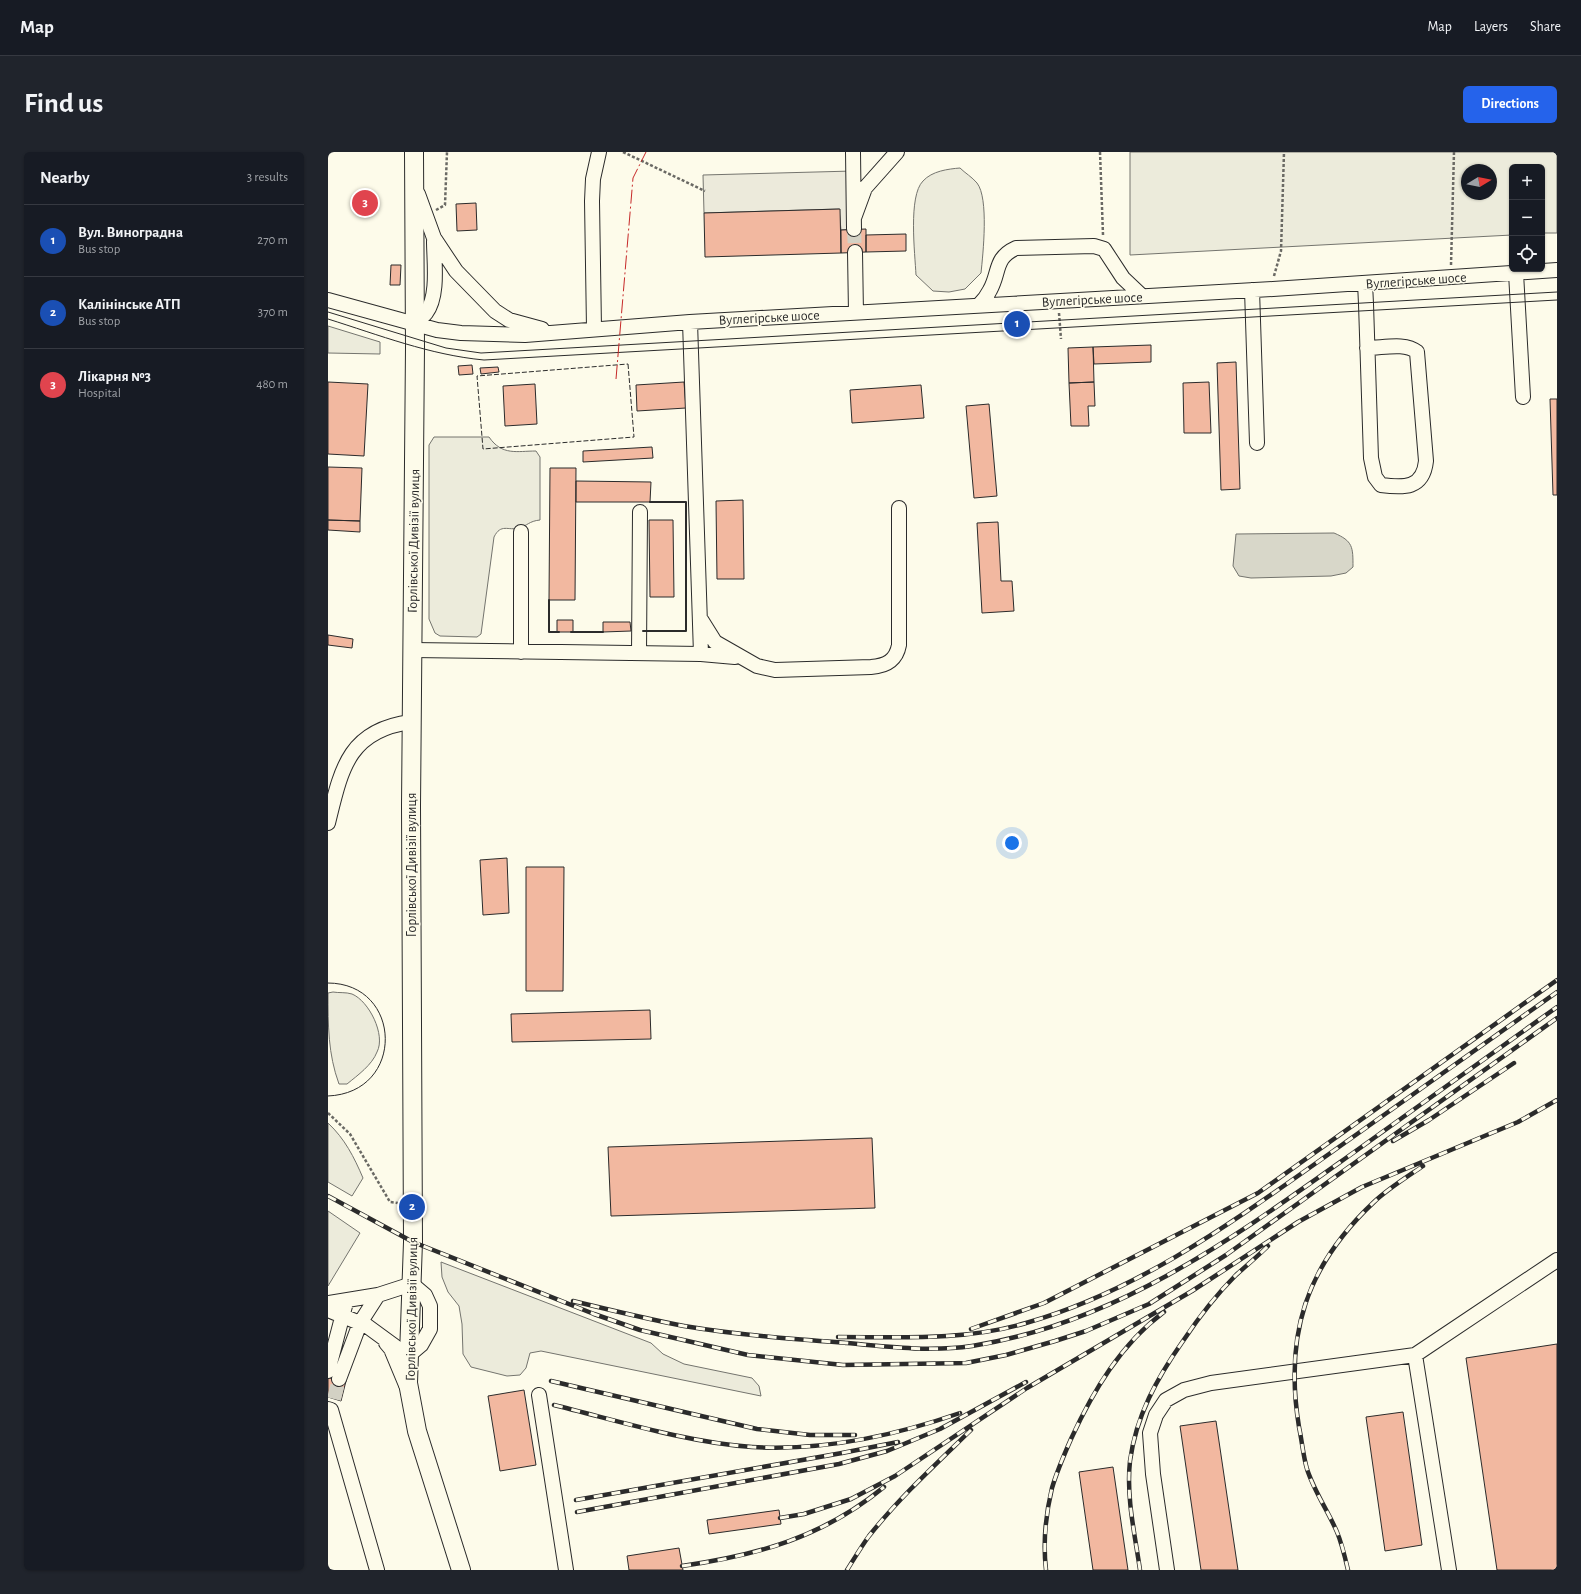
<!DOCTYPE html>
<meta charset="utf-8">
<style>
:root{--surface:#171b24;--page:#20242c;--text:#f1f3f6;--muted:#9ea1a6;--line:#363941;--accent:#2563eb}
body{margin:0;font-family:"Alegreya Sans",sans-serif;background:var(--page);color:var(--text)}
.controls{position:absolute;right:12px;top:12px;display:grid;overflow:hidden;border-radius:6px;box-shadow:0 1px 3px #0004}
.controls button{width:36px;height:36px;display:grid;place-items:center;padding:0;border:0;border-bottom:1px solid var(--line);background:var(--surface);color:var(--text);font:20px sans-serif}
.compass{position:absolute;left:1133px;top:12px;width:36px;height:36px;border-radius:50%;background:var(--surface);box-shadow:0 1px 3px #0004;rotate:80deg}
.you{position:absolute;left:684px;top:691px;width:14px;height:14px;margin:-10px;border:3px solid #fff;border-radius:50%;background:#1a73e8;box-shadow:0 0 0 6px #1a73e833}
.badge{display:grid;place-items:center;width:26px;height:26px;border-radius:50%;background:var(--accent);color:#fff;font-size:13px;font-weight:700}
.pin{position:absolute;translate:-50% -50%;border:2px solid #fff;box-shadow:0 1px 4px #0006}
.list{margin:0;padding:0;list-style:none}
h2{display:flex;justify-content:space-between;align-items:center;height:52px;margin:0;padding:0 16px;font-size:17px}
h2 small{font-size:13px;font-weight:400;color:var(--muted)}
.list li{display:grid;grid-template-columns:26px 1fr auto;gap:12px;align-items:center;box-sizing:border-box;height:72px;padding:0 16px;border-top:1px solid var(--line)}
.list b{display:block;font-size:15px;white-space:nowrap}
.list p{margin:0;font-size:13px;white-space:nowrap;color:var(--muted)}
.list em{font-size:13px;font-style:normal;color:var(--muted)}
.icon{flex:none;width:22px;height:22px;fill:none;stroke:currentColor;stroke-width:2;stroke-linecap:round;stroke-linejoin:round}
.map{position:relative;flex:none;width:1229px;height:1418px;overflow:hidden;border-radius:6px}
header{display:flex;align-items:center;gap:24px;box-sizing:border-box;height:56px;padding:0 20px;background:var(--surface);border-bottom:1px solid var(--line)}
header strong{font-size:19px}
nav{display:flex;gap:22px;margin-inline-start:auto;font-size:14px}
.intro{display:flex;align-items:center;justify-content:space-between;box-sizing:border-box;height:96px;padding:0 24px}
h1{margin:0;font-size:28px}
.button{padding:10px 18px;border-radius:6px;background:var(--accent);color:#fff;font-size:14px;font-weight:700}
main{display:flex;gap:24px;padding:0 24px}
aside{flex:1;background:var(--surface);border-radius:6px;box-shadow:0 1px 3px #0004}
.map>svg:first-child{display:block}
.green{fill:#ecebdb;stroke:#74746e;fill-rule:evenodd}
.parking{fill:#eceadb;stroke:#74746e}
.water{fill:#d8d7c9;stroke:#74746e}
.building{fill:#f2b8a0;stroke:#2b2b2b}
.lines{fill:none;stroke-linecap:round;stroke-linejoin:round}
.minor-tunnel{stroke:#d3d1c4;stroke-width:14;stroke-dasharray:14 7;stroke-linecap:butt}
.minor-casing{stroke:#2b2b2b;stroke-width:16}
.major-casing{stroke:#2b2b2b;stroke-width:20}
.path{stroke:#6a6964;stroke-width:2.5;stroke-dasharray:3 2;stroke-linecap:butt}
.minor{stroke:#fdfbea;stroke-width:14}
.major{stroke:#fdfbea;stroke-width:18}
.tram{stroke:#2b2b2b;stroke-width:1}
.rail-casing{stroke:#2b2b2b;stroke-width:4.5}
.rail{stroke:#fdfbea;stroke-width:3;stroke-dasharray:9;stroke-linecap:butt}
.fence{stroke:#2b2b2b;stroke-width:1;stroke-dasharray:5 2;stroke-linecap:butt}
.wall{stroke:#2b2b2b;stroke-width:2}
.power{stroke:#c62828;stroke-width:1;stroke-dasharray:14 3 2 3;stroke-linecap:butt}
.labels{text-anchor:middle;stroke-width:3;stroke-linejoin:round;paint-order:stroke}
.street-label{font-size:14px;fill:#2b2b2b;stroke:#fdfbea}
</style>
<header>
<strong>Map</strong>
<nav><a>Map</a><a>Layers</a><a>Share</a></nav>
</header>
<div class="intro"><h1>Find us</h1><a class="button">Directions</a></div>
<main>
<aside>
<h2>Nearby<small>3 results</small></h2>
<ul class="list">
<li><span class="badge" style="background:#1a4fb4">1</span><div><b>Вул. Виноградна</b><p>Bus stop</p></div><em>270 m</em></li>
<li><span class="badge" style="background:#1a4fb4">2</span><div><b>Калінінське АТП</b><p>Bus stop</p></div><em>370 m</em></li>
<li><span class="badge" style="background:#e0444e">3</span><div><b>Лікарня №3</b><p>Hospital</p></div><em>480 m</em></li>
</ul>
</aside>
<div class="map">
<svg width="1229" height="1418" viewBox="0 0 1229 1418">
<rect width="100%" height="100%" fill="#fdfbea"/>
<!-- green -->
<path class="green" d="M802,0H1229V81H1214V15H1184V83L802,103ZM1139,18H1163V42H1139Z
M632,16C637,21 644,25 649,31C661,46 655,102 653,121L637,137L621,140L605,139L588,123C587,102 580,44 595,29C604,19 620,17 632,16Z
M0,174L52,190V202L0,201Z
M106,285H161C174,304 189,299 208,299L212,305V368C201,369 199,374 191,376C180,379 173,371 166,385L153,482L149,485L112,484L107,481L101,467V293Z
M5,840C10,841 18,840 24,842C41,849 58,883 49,900C44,913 30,923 19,932H11C0,902 0,873 0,841Z
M0,971C17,987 26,1005 35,1026L24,1044L0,1030Z
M0,1059L32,1081L0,1134Z
M113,1110L323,1191L335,1202L356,1212L424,1226L431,1234L433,1244L213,1199L202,1201L198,1216L192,1223L179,1224L143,1215L135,1202L134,1172L131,1154L120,1140L114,1125Z"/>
<!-- parking -->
<path class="parking" d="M525,19L526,77L513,78L511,57L376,61L375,23Z"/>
<!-- water -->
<path class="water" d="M1006,381C1025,389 1025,395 1025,415L1018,421L1003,424L923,426L911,424L905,414L908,382Z"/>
<!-- building -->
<path class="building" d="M148,51L149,78L129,79L128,52Z
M512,57L513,101L377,105L376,61Z
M538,77V100L513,101V78Z
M578,82V99L538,100V83Z
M63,113H73L72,133H62Z
M823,193V210L766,212L765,195Z
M765,195L766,230L741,231L740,196Z
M908,210L912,337L893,338L889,211Z
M144,213L145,222L131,223L130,214Z
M170,215L171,220L153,222L152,216Z
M0,230L40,232L36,304L0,302Z
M356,230L358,256L309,259L308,233Z
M766,230L767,254H760L761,274H743L741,231Z
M881,230L883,281H856L855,231Z
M207,232L209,272L177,274L175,234Z
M593,233L596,266L524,271L522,238Z
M1222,247H1229V343H1225Z
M661,252L669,344L646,346L638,254Z
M324,295L325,306L255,310V299Z
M0,315L34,316L32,369L0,368Z
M222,316H248L247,448H221Z
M248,329L323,330L322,350H248Z
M415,348L416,427H389L388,349Z
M0,368L32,369V380L0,378Z
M321,368H345L346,445H322Z
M670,370L673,429H684L686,459L654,461L649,371Z
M229,468H245V480H229Z
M275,470H302L303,479L275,480Z
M0,483L25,487L24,496L0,493Z
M179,706L181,761L155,763L152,708Z
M198,715H236L235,839H198Z
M322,858L323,887L184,890L183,862Z
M544,986L547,1056L283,1064L280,995Z
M1229,1192V1418H1169L1138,1206Z
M0,1224L18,1229L13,1249L0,1245Z
M196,1238L208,1313L172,1319L160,1244Z
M1075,1260L1094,1393L1057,1399L1038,1265Z
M888,1269L910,1418H873L852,1274Z
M785,1315L800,1418H765L751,1320Z
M451,1358L453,1372L381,1382L379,1368Z
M351,1396L355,1418H301L299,1404Z"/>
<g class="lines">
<!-- minor-tunnel -->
<path class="minor-tunnel" d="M526,77L527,100
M6,1247L11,1227"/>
<!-- minor casing -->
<g class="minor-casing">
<path id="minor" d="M525,0L526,77
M90,42L106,86L128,119L167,159L181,168L214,177
M526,66L537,36L569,0
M527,100L528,161
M1188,121L1195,245
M1037,131L1038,152L1043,306L1047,325L1053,333C1076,336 1095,337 1098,309L1089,200C1077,190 1055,196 1039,196
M924,138L929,291
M0,148L109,178L133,181L197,183L362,170L945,137L1229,118
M651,153C655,149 659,144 662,138C672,120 666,106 688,96L766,94L776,97L795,126L814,144
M362,170L373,502
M86,171C90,168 95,165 98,161C111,144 106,109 106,89
M266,176L264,49L265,27L271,0
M372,466L387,490L429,514L447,518L543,515C558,514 568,509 571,493V356
M84,498L373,502L407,505
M193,500V380
M311,501L312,360
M0,671C13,618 20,578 83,570
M0,1151L50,1143L84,1132L97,1143L102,1154V1177L93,1193L80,1204L39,1174L0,1158
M58,1191L63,1197L78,1233
M1087,1203L1121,1418
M0,1219L17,1154
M11,1227L32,1171L50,1143
M211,1243L238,1418
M0,1257L3,1258L49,1418
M839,1418L825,1322L822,1281L828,1263L838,1248L856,1238L883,1231L1087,1203L1229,1108"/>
</g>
<!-- major casing -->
<g class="major-casing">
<path id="major" d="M86,0L87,195L83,654L85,1090L80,1231L89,1279L133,1418"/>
</g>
<!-- path -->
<path class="path" d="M295,0L377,39
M772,0L775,83
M108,58L117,53L119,0
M1123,113L1126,0
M946,124L953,99L956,0
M731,161L733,187
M0,961L22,982L62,1050L70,1051"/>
<!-- minor -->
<use href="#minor" class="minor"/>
<!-- major -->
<use href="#major" class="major"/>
<!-- tram -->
<path class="tram" d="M0,160L118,196L153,201L1229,140
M0,167C51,183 102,203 156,208L1229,148
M0,831C75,831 78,941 0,944"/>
<!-- rail casing -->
<g class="rail-casing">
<path id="rail" d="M1065,989L1101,968L1186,911
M0,1044L85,1090L266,1162L312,1178L420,1203L515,1213L638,1211L678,1203L727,1189L758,1179L821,1152L898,1103L1229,866
M245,1149C282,1158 319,1167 356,1174C410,1183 465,1187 519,1191C560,1195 603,1200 644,1194C790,1171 908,1084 1025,1001C1093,952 1161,904 1229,855
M643,1177L716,1151L930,1041L1229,828
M510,1185C572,1185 637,1189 698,1171C811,1139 906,1069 1001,1002C1077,948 1153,894 1229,840
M223,1229L429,1277L482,1283H527
M226,1253C291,1269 357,1290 424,1295C494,1299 566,1284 632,1261
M248,1348L514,1301L570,1290
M249,1360L511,1312L559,1299L612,1277L698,1230
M452,1366L476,1362L523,1347L567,1324L699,1236L864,1139L970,1070L1034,1035L1190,970L1229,948
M354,1414C431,1403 495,1385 556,1335
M519,1418C526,1407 533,1395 541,1384C571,1346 608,1312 643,1278
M718,1418C715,1392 718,1361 724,1336C729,1319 736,1303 743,1287C765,1239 793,1192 836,1160
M812,1418C807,1383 798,1345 802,1309C808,1264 829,1226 855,1189C871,1165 888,1143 908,1123C919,1113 930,1104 940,1094
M1020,1418C1017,1405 1014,1392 1009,1380C1000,1359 986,1339 979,1317C975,1303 974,1289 971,1275C956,1183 978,1114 1046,1050C1061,1036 1079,1025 1095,1014"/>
</g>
<!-- rail -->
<use href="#rail" class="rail"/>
<!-- fence -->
<path class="fence" d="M300,212L306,285L155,297L149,224Z"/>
<!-- wall -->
<path class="wall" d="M221,448V480H231
M315,479H358V350H322
M243,480H275"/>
<!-- power -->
<path class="power" d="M288,227L305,26L318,0"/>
</g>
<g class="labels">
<!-- street labels -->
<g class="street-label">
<text transform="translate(1088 128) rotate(-4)" y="5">Вуглегірське шосе</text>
<text transform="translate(764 147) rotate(-3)" y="5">Вуглегірське шосе</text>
<text transform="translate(441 165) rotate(-3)" y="5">Вуглегірське шосе</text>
<text transform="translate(85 389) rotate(-89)" y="5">Горлівської Дивізії вулиця</text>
<text transform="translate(83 713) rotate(-90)" y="5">Горлівської Дивізії вулиця</text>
<text transform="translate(83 1157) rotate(-89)" y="5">Горлівської Дивізії вулиця</text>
</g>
</g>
</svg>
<div class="controls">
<button>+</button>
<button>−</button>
<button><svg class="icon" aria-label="locate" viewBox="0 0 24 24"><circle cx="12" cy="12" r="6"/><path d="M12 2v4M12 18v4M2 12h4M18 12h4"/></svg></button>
</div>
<svg class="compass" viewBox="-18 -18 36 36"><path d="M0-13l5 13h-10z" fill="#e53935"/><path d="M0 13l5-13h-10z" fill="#9ea1a6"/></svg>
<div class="you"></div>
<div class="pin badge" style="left:689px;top:172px;background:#1a4fb4">1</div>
<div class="pin badge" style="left:84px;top:1055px;background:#1a4fb4">2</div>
<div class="pin badge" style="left:37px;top:51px;background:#e0444e">3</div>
</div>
</main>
